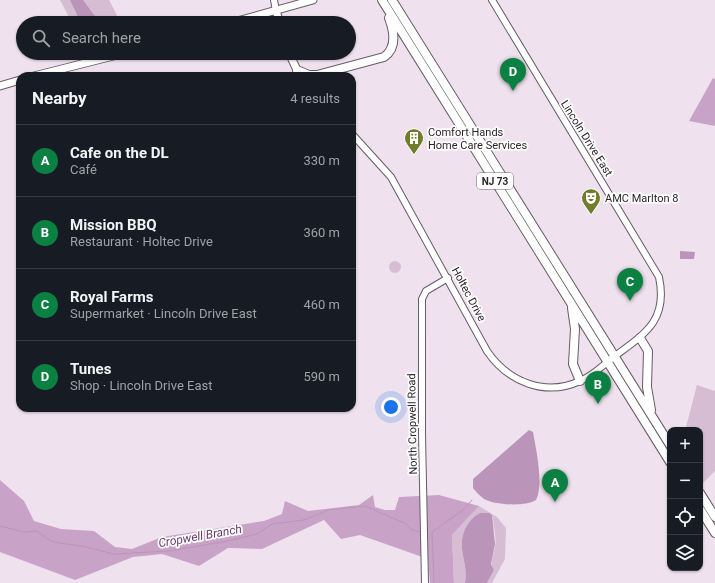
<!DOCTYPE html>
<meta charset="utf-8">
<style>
:root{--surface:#171b24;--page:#20242c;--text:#f1f3f6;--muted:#9ea1a6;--line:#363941;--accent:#0b8043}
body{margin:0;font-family:Roboto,sans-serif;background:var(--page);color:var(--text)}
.controls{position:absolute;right:12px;bottom:12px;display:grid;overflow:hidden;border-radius:8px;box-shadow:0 1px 3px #0004}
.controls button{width:36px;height:36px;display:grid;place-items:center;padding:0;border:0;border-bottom:1px solid var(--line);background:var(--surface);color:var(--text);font:20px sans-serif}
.you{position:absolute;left:391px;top:407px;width:14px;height:14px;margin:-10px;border:3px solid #fff;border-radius:50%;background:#1a73e8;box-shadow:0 0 0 6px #1a73e833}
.badge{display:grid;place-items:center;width:26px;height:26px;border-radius:50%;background:var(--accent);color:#fff;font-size:13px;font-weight:700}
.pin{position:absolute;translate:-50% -33px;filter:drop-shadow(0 1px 2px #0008)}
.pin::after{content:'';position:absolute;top:21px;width:14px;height:12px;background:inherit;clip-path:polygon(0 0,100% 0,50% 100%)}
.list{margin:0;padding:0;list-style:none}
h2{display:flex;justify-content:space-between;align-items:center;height:52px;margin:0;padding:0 16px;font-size:17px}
h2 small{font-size:13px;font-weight:400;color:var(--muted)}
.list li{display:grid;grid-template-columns:26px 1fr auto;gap:12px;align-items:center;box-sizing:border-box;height:72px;padding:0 16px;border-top:1px solid var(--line)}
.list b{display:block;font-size:15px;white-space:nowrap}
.list p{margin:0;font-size:13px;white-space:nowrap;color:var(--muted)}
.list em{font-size:13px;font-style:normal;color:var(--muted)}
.icon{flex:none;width:22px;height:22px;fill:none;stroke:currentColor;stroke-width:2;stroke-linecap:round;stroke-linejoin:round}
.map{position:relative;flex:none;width:715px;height:583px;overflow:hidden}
.search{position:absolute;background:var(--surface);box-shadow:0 1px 3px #0004;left:16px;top:16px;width:340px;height:44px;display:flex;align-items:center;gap:10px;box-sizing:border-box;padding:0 14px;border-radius:22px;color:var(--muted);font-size:15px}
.panel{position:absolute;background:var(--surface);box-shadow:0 1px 3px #0004;left:16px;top:72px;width:340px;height:340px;border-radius:12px}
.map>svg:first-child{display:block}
.green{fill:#d6bdd4}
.forest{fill:#c9a3c7}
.water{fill:#ba95b9}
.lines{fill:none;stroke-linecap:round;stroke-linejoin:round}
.stream{stroke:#ba95b9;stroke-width:1}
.secondary-casing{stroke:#665c66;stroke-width:8}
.primary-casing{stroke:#665c66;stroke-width:9}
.highway-casing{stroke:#665c66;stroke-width:10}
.secondary{stroke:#fff;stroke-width:6}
.primary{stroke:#fff;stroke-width:7}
.highway{stroke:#fff;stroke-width:8}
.labels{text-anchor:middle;stroke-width:3.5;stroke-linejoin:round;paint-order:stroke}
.shield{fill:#fff;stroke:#6b676a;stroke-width:1}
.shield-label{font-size:10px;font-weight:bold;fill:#2b262a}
.poi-label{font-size:11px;fill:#2b262a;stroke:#fff;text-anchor:start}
.street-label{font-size:11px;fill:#2b262a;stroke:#fff}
.water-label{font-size:12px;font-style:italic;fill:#693969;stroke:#fff}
</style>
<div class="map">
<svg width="715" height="583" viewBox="0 0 715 583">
<rect width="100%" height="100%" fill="#efe2ee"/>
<!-- green -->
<path class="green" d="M60,0H109L121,23H72Z
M389 267a6 6 0 1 1 12 0a6 6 0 1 1-12 0Z
M697,385L715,391V471L703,483L700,478V430H680L686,427Z
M479,506L497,517L506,528L505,559L492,583H487L494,570C489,564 494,554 495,546C497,537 493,527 493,517L480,513C472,517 469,522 465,529C456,550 469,563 465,583H454L452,535Z"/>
<!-- forest -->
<path class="forest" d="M713,78L715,79V126L689,121Z
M0,480L24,501L34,521L61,529L94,531L115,547L132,549L162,537L264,521L282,514L285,501L308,511L359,505L373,495L375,507L385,510H395L399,497L439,495L479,506L452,535L454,583H430L428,559L360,535L341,539L324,520L262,549L228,548L199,566L162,554L133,557L75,580L0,552Z"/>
<!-- water -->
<path class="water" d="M70,0H83L94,15L104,23H81Z
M680,251L695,252L694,259H680Z
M529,430L533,432C536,449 544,485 536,500C525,507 495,505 484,499C480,496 476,492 473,488V479Z
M480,513H489L492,515L495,544L491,564L494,570L487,583H465C469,563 456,550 465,529C469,522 472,517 480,513Z"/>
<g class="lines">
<!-- stream -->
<path class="stream" d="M0,526L24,532L37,531L49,540L59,543L82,546L114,554L169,551L228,541L257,534L272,524L304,520L329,510L365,506L404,523L412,530L421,532
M432,532L463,510L472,500
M432,532L434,583"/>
<!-- secondary casing -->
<g class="secondary-casing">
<path id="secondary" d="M274,0L276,11
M352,134L391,177L487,351C508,382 545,397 580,381C594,375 604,364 615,356C646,333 668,320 659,277L492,0
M425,583L422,434V299L426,291L448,278"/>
</g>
<!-- primary casing -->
<g class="primary-casing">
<path id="primary" d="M276,11L280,23
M230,23L313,0
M289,53L297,70
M34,76L125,53
M0,86L20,80"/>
</g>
<!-- highway casing -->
<g class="highway-casing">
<path id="highway" d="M382,0L670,462
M392,0L670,445
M297,70L309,75H317L384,57C397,48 394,31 389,18
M572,308L575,329L573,364L580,381
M640,338L648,351L647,387L651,410
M700,493L715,517
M700,509L715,533"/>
</g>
<!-- secondary -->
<use href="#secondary" class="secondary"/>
<!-- primary -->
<use href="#primary" class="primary"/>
<!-- highway -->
<use href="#highway" class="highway"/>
</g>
<!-- icons -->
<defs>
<g id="building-pin" transform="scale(1)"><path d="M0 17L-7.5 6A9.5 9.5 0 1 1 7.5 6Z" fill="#6f7c29" stroke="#fff"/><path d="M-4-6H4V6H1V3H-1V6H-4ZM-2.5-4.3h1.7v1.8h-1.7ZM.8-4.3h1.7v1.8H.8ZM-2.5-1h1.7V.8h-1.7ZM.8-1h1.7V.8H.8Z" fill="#fff"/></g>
<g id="theatre-pin" transform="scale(1)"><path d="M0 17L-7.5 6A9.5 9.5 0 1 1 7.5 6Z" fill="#6f7c29" stroke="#fff"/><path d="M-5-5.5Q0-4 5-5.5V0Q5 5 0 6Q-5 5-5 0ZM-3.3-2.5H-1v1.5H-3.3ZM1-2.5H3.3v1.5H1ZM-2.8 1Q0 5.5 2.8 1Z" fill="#fff"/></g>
</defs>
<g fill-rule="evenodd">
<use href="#building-pin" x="414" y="138"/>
<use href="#theatre-pin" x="591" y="198"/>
</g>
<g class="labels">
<!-- shield labels -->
<rect class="shield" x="477" y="173" width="36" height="16" rx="3"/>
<g class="shield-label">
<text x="495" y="185">NJ 73</text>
</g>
<!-- poi labels -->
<g class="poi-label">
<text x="428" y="136">Comfort Hands<tspan x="428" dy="13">Home Care Services</tspan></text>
<text x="605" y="202">AMC Marlton 8</text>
</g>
<!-- street labels -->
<g class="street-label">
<text transform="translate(587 138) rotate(58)" y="4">Lincoln Drive East</text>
<text transform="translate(469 294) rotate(62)" y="4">Holtec Drive</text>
<text transform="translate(412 424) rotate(-91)" y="4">North Cropwell Road</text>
</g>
<!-- water labels -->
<g class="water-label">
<text transform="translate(200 536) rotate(-10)" y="4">Cropwell Branch</text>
</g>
</g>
</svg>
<div class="controls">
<button>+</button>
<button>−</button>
<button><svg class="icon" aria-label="locate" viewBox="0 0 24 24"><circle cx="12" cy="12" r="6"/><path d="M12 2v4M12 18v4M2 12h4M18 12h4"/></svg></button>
<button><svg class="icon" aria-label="layers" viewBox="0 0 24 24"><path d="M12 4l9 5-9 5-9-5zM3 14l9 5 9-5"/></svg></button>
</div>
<div class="you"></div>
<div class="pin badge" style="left:555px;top:502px">A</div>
<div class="pin badge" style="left:598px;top:404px">B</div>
<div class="pin badge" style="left:630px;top:301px">C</div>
<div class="pin badge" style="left:513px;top:91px">D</div>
<div class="search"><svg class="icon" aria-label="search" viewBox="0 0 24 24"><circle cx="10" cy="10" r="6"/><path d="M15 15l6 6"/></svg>Search here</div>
<section class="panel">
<h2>Nearby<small>4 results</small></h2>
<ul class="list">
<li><span class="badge">A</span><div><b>Cafe on the DL</b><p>Café</p></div><em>330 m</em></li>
<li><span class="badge">B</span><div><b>Mission BBQ</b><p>Restaurant · Holtec Drive</p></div><em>360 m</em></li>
<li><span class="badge">C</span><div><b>Royal Farms</b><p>Supermarket · Lincoln Drive East</p></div><em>460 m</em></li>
<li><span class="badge">D</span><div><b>Tunes</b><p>Shop · Lincoln Drive East</p></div><em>590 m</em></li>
</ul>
</section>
</div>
